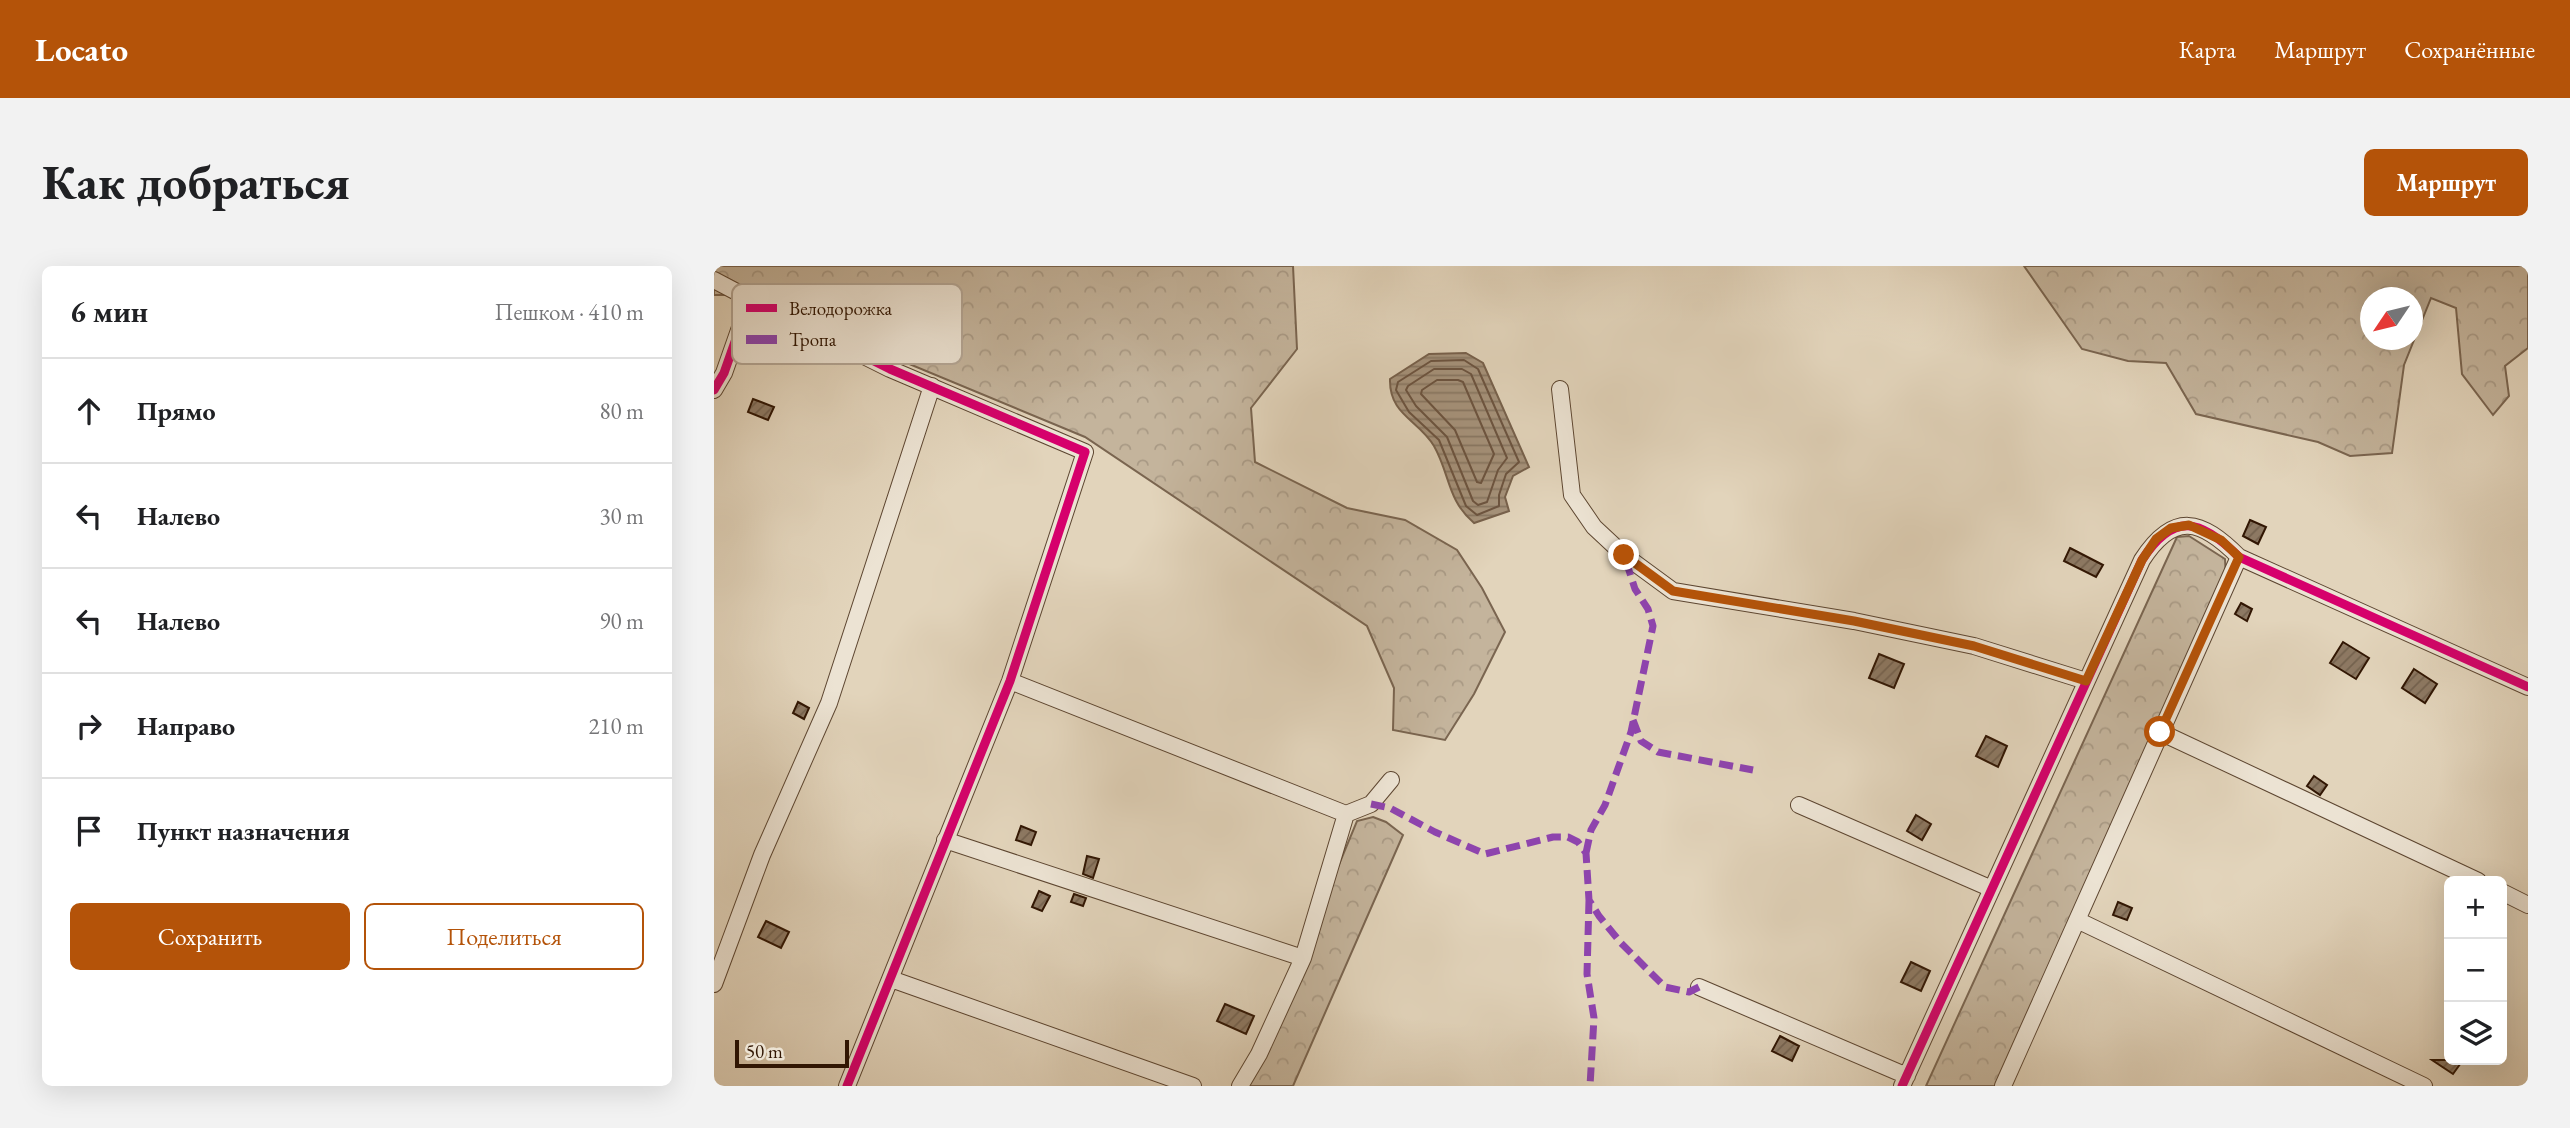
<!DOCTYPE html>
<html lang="ru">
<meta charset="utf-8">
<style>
:root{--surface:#fff;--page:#f2f2f2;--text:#202124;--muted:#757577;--line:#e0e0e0;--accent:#b45309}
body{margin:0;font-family:"EB Garamond",serif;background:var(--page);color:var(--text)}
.controls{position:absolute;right:21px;bottom:21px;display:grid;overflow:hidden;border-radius:10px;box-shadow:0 7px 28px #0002}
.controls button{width:63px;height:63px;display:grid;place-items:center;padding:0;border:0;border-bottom:2px solid var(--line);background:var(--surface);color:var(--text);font:35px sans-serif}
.compass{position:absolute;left:1646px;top:21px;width:63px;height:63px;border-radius:50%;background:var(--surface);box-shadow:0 7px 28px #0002;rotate:235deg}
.scale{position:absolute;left:21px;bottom:18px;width:114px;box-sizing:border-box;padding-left:7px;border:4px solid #311603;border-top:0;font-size:19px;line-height:24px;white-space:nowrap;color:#311603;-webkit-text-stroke:5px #ece3d3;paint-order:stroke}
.stop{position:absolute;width:21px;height:21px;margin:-16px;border:5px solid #b45309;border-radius:50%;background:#fff}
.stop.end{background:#b45309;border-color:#fff;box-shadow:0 2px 7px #0008}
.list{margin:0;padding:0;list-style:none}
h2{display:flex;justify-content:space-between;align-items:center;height:91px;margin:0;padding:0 28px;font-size:30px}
h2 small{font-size:23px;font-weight:400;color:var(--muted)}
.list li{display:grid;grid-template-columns:46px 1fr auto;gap:21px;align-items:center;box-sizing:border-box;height:105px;padding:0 28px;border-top:2px solid var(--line)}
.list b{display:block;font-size:26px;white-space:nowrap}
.list em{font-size:23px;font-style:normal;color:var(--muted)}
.actions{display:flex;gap:14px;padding:21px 28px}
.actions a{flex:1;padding:16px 0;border:2px solid var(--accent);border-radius:10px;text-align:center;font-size:24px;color:var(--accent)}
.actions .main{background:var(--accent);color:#fff}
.icon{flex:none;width:38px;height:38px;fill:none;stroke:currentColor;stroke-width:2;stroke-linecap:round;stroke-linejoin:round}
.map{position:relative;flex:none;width:1814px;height:820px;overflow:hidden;border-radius:10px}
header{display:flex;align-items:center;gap:42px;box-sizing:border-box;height:98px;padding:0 35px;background:var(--accent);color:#fff}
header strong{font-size:33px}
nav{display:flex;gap:38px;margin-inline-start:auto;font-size:24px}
.intro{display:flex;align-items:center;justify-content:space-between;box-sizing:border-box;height:168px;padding:0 42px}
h1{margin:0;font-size:49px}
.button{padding:18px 32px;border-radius:10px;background:var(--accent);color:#fff;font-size:24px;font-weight:700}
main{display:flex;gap:42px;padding:0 42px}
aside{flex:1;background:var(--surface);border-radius:10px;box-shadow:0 7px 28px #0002}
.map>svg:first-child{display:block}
.forest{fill:url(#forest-crowns);stroke:#7a6550;stroke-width:2;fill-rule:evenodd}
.water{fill:url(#water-rules);stroke:#77614c;stroke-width:2}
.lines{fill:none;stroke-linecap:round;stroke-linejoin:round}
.shore{stroke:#6c5440;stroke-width:2}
.building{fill:url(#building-hatch);stroke:#311603;stroke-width:2}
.street-casing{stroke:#5d4631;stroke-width:18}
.street{stroke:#ece3d3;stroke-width:16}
.quiet{stroke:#8e44ad;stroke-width:7;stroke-dasharray:14 7;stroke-linecap:butt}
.cycleway-casing{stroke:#ece3d3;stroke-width:13}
.cycleway{stroke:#d6006c;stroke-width:9}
.route{stroke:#b45309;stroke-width:9}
.key{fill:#ece3d3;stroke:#b4a695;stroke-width:2}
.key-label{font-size:19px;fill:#311603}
</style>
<header>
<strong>Locato</strong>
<nav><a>Карта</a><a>Маршрут</a><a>Сохранённые</a></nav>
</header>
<div class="intro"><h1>Как добраться</h1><a class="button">Маршрут</a></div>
<main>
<aside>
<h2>6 мин<small>Пешком · 410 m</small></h2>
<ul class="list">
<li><svg class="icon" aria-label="ahead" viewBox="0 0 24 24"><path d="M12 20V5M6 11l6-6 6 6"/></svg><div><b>Прямо</b></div><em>80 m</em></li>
<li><svg class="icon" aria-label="left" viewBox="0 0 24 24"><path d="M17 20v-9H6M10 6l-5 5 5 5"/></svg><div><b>Налево</b></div><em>30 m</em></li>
<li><svg class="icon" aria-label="left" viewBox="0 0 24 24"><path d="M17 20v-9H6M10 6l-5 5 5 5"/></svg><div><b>Налево</b></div><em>90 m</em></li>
<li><svg class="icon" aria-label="right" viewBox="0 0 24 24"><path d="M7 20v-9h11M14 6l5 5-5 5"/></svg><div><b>Направо</b></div><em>210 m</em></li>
<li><svg class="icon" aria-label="arrive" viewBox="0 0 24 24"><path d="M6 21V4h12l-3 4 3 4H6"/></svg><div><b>Пункт назначения</b></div></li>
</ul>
<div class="actions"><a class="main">Сохранить</a><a>Поделиться</a></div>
</aside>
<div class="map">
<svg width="1814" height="820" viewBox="0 0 1814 820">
<defs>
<pattern id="forest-crowns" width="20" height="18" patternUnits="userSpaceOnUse" patternTransform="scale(1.75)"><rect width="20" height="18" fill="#c4b49c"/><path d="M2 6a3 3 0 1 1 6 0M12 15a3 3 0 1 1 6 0" fill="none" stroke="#a99a85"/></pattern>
<pattern id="water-rules" width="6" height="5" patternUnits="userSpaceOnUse" patternTransform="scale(1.75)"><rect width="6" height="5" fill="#a6937c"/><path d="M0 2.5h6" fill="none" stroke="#887763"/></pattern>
<pattern id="building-hatch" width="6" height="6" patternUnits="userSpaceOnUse" patternTransform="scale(1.75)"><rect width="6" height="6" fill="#8d7963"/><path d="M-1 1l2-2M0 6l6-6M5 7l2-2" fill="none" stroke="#74624f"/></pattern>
</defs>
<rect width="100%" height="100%" fill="#e2d4bb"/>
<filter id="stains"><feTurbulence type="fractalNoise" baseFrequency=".00286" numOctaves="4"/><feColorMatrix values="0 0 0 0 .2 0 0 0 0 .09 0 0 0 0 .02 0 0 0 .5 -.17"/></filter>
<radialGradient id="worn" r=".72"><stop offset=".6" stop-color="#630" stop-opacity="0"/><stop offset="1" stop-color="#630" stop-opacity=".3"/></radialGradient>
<!-- forest -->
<path class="forest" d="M0,0H579L583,83L537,142L541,196L633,242L691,254L743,284L768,322L791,366L760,428L731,474L679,464L680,422L653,360L371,171L29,29H0Z
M1310,0H1814V82L1791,100L1795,130L1779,149L1748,108L1742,42L1717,32L1690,99L1678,187L1636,190L1604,176L1482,148L1452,97L1414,95L1368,83ZM1657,32H1699V74H1657Z
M1475,270L1511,293L1512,314L1282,820H1212L1463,271Z
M659,551L672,556L689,569L579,820H533L643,555Z"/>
<!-- water -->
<path class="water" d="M752,87L769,97L815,201L799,210L791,231L795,245L760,257C733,234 736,208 720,180C705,154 675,149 676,113L715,88Z"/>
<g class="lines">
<!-- shore -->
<path class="shore" d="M750,94L764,103L805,196L792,208L785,229V240L763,249L752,240L725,174L695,146L682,124L684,116L717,95Z
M720,103H748L757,108L793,192L784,204L773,236L764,239L759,235L733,171L702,140L692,124L694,120Z
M723,114H744L749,116L780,188L767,217L763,216L741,164L707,128L708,124Z"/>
</g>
<!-- building -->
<path class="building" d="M39,133L60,141L54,154L34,146Z
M1536,254L1552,261L1544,278L1529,270Z
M1356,282L1389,299L1382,311L1350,295Z
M1527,337L1538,343L1533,355L1521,348Z
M1629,376L1655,392L1642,413L1616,397Z
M1165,388L1190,398L1180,422L1155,412Z
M1700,403L1723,418L1711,437L1688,422Z
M84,436L95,442L90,453L79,447Z
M1272,470L1293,480L1284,501L1262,490Z
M1600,510L1613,519L1606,529L1593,520Z
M1202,549L1217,558L1208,574L1193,565Z
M307,560L322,566L317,579L302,574Z
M373,590L385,593L379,612L369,608Z
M325,625L336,630L328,645L318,641Z
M360,628L372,632L369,640L357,636Z
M1404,636L1418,642L1413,654L1399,649Z
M52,655L75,666L67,682L44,671Z
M1197,696L1216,705L1207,725L1187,716Z
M511,738L540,750L532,768L503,755Z
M1066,770L1085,780L1078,795L1058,785Z
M1718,794H1749L1739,808Z"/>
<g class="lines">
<!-- street casing -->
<g class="street-casing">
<path id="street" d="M0,14L36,33
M846,123L858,229L880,261L910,289L959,325L1140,355L1260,380L1372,415
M0,124L10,107L36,33L176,103L371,186L296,415L133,820
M296,415L632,548
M1446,466L1764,615
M1085,539L1278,623
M231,574L589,692
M1788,626L1814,639
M1363,654L1710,820
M177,713L479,820
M0,718L48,589L115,437L218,120
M985,721L1193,810
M526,820L545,788L589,692L632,548L657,538L677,514
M1188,820L1428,294C1460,245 1487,253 1525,291L1814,421
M1289,820L1525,291"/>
</g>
<!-- street -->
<use href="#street" class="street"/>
<!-- quiet -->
<path class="quiet" d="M919,454L927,475L944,486L1039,504
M657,538L676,542L721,566L771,588L839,571H854L864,576L872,587L875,634L885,650L907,677L951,721L975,726L985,721
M872,587L877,564L891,539L917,466L939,360L934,343L921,323L910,289
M875,634L873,708L880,752L876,820"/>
<!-- cycleway casing -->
<g class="cycleway-casing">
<path id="cycleway" d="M0,124L10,107L36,33L176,103L371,186L296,415L133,820
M1188,820L1428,294C1460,245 1487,253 1525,291L1814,421"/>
</g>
<!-- cycleway -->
<use href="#cycleway" class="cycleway"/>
</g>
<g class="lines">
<!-- route -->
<path class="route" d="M910,289L959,325L1140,355L1260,380L1372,415L1428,294L1442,273L1457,262L1475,259L1507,274L1525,291L1446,466"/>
</g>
<!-- legend -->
<rect x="18" y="18" width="230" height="80" rx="10" class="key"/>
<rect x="32" y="38" width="31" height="8" fill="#d6006c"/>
<rect x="32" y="69" width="31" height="9" fill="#8e44ad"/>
<g class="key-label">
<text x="75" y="49">Велодорожка</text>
<text x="75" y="80">Тропа</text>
</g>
<rect width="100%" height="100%" filter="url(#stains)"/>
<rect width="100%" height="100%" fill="url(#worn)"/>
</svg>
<div class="controls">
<button>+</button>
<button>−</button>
<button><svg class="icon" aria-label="layers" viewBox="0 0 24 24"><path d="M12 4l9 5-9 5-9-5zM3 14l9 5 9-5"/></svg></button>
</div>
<svg class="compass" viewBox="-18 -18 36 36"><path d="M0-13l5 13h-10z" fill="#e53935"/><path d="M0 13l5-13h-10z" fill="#757577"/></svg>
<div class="scale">50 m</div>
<div class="stop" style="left:1446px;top:466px"></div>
<div class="stop end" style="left:910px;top:289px"></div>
</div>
</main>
